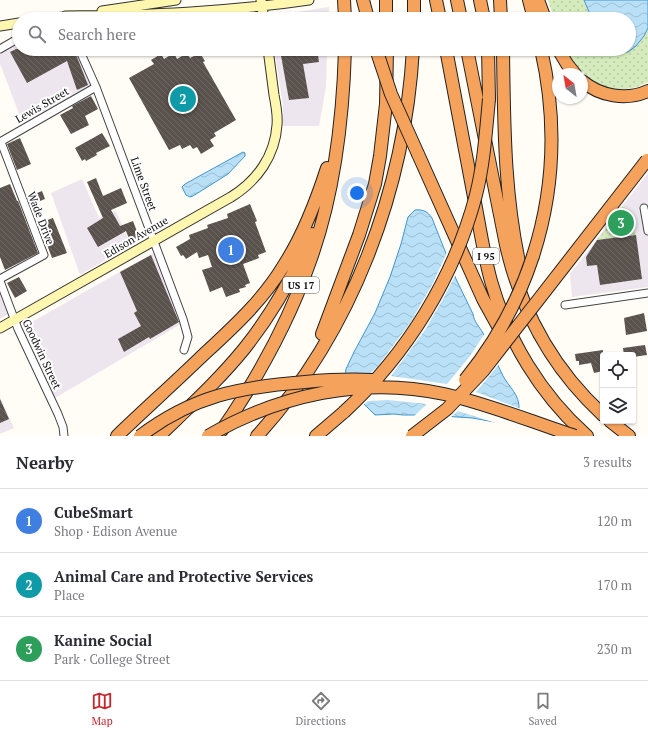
<!DOCTYPE html>
<meta charset="utf-8">
<style>
:root{--surface:#fff;--page:#f2f2f3;--text:#2b2b33;--muted:#7c7c81;--line:#e1e1e2;--accent:#c4262e}
body{margin:0;font-family:"PT Serif",serif;background:var(--page);color:var(--text)}
.controls{position:absolute;right:12px;bottom:12px;display:grid;overflow:hidden;border-radius:4px;box-shadow:0 1px 3px #0004}
.controls button{width:36px;height:36px;display:grid;place-items:center;padding:0;border:0;border-bottom:1px solid var(--line);background:var(--surface);color:var(--text);font:20px sans-serif}
.compass{position:absolute;left:552px;top:68px;width:36px;height:36px;border-radius:50%;background:var(--surface);box-shadow:0 1px 3px #0004;rotate:329deg}
.you{position:absolute;left:357px;top:193px;width:14px;height:14px;margin:-10px;border:3px solid #fff;border-radius:50%;background:#1a73e8;box-shadow:0 0 0 6px #1a73e833}
.badge{display:grid;place-items:center;width:26px;height:26px;border-radius:50%;background:var(--accent);color:#fff;font-size:13px;font-weight:700}
.pin{position:absolute;translate:-50% -50%;border:2px solid #fff;box-shadow:0 1px 4px #0006}
.list{margin:0;padding:0;list-style:none}
h2{display:flex;justify-content:space-between;align-items:center;height:52px;margin:0;padding:0 16px;font-size:17px}
h2 small{font-size:13px;font-weight:400;color:var(--muted)}
.list li{display:grid;grid-template-columns:26px 1fr auto;gap:12px;align-items:center;box-sizing:border-box;height:64px;padding:0 16px;border-top:1px solid var(--line)}
.list b{display:block;font-size:15px;white-space:nowrap}
.list p{margin:0;font-size:13px;white-space:nowrap;color:var(--muted)}
.list em{font-size:13px;font-style:normal;color:var(--muted)}
.icon{flex:none;width:22px;height:22px;fill:none;stroke:currentColor;stroke-width:2;stroke-linecap:round;stroke-linejoin:round}
.map{position:relative;flex:none;width:648px;height:436px;overflow:hidden}
.search{position:absolute;background:var(--surface);box-shadow:0 1px 3px #0004;left:12px;right:12px;top:12px;height:44px;display:flex;align-items:center;gap:10px;box-sizing:border-box;padding:0 14px;border-radius:22px;color:var(--muted);font-size:15px}
.sheet{height:244px;background:var(--surface)}
nav{display:flex;justify-content:space-around;align-items:center;box-sizing:border-box;height:56px;border-top:1px solid var(--line);background:var(--surface);font-size:11px;color:var(--muted)}
nav a{display:grid;justify-items:center;gap:2px}
nav .on{color:var(--accent)}
.map>svg:first-child{display:block}
.industrial{fill:#eee6ef}
.grass{fill:url(#grass-dots)}
.water{fill:url(#water-waves);stroke:#3f96cf}
.pier{fill:#fffdf5}
.building{fill:url(#building-back-hatch)}
.lines{fill:none;stroke-linecap:round;stroke-linejoin:round}
.street-casing{stroke:#444;stroke-width:9}
.secondary-casing{stroke:#333;stroke-width:11}
.highway-casing{stroke:#222;stroke-width:14}
.street{stroke:#fff;stroke-width:7}
.secondary{stroke:#fff6b0;stroke-width:9}
.highway{stroke:#f5a25d;stroke-width:12}
.highway-bridge-casing{stroke:#222;stroke-width:14;stroke-linecap:butt}
.highway-bridge{stroke:#f5a25d;stroke-width:12}
.labels{text-anchor:middle;stroke-width:4;stroke-linejoin:round;paint-order:stroke}
.shield{fill:#fff;stroke:#585858;stroke-width:1}
.shield-label{font-size:10px;font-weight:bold;fill:#111}
.street-label{font-size:11px;fill:#111;stroke:#fff}
</style>
<div class="map">
<svg width="648" height="436" viewBox="0 0 648 436">
<defs>
<pattern id="grass-dots" width="8" height="8" patternUnits="userSpaceOnUse"><rect width="8" height="8" fill="#d5ebbd"/><path d="M2 2h.1M6 6h.1" fill="none" stroke="#b6c8a1" stroke-width="1.8" stroke-linecap="round"/></pattern>
<pattern id="water-waves" width="16" height="10" patternUnits="userSpaceOnUse"><rect width="16" height="10" fill="#b9e0f7"/><path d="M0 5q4-4 8 0t8 0" fill="none" stroke="#9ebfd3"/></pattern>
<pattern id="building-back-hatch" width="6" height="6" patternUnits="userSpaceOnUse"><rect width="6" height="6" fill="#5a524d"/><path d="M-1 5l2 2M0 0l6 6M5-1l2 2" fill="none" stroke="#6d6662"/></pattern>
</defs>
<rect width="100%" height="100%" fill="#fffdf5"/>
<!-- industrial -->
<path class="industrial" d="M329,7V19H276L283,14Z
M19,33V49H76L91,86L23,124L0,64V45Z
M274,49H327L326,87L319,126H283V105Z
M648,173V287L572,297L570,274Z
M82,179L99,218L116,211L131,245L80,275L51,193Z
M153,253L181,324L55,398L23,327Z
M0,290L9,314L0,319Z
M0,397L14,428L0,434Z"/>
<!-- grass -->
<path class="grass" d="M548,0H584L592,19H554Z
M648,28V82C613,101 582,79 565,49H612L618,52H628L644,36Z
M623,206L629,211L636,235L597,240Z"/>
<!-- water -->
<path class="water" d="M584,0H648V28L644,36L636,46L628,52H617L612,49H629V19H592Z
M243,152L245,153V156L228,174L193,196L190,197L186,195L182,187L185,184Z
M415,210C423,209 428,212 432,218L456,279L473,314C474,322 479,326 483,333C490,347 496,362 503,376C509,387 520,395 519,409L495,422L472,418L429,415H403L394,414L375,415L363,403L345,377L346,369L354,352L375,313L390,277L401,244L408,217Z"/>
<!-- pier -->
<path class="pier" d="M447,252L456,274L443,299L425,330L391,376L447,384L470,356L485,333L500,363L476,392L521,409L517,418L506,424H499L458,411L450,418L413,417L427,404L388,400L368,401L363,405L350,393L378,366L410,323L433,283Z"/>
<!-- building -->
<path class="building" d="M16,49H73L77,57L88,85L77,90L67,61L27,83L10,52Z
M289,49H317L319,62L303,64L309,98L289,100L280,50Z
M174,53L177,59L187,53L190,58L200,53L205,61L203,62L236,120L214,133L216,136L210,140L214,146L201,154L197,147L193,149L190,145L182,149L180,145L169,150L129,78L154,64L151,60L161,54L164,59Z
M91,96L98,109L85,116L89,125L71,134L60,115L73,108L72,106Z
M102,133L110,146L96,153L97,155L86,161L85,159L82,161L75,148Z
M20,138L31,164L17,170L7,144Z
M96,178L103,196L121,188L127,203L111,210L120,226L133,221L139,237L130,241L126,231L98,247L87,228L103,218L87,182Z
M10,184L17,201H18L38,253L5,270L0,257V188Z
M42,191L45,199L30,205L27,197Z
M250,204L257,221L255,222L266,252L258,255L259,258L243,264L250,283L245,285L246,287L239,289L240,292L226,297L222,287L210,292L202,270L212,267L208,255L199,258L197,252L186,259L183,255L181,256L176,247L190,239L189,235L208,228L207,225L228,218L227,214Z
M53,218L67,253L52,258L39,223Z
M636,235L642,279L600,285L597,265L587,266L586,257L597,240Z
M151,255L179,322L150,339L149,337L124,352L118,339L141,326L134,313L137,311L120,272Z
M19,277L27,291L15,298L7,283Z
M644,313L647,331L626,335L624,318Z
M645,345L647,355L633,357V355H624L623,348Z
M603,350V371L594,373L591,363L579,365V361H576L575,354Z
M0,399L9,419L0,423Z"/>
<g class="lines">
<!-- street casing -->
<g class="street-casing">
<path id="street" d="M0,49L19,38
M79,49L96,87L183,319L188,337L184,350
M0,142L96,87
M644,208L648,231
M0,279L44,255L1,142
M0,281L18,329L58,414L63,427L64,436
M565,305L648,293"/>
</g>
<!-- secondary casing -->
<g class="secondary-casing">
<path id="secondary" d="M261,0L264,19
M102,11L176,0
M65,16C147,15 228,12 309,0
M47,19L71,16
M0,26L19,23
M0,328L231,197C257,181 275,156 277,125C278,115 276,105 274,95C272,79 270,64 268,49"/>
</g>
<!-- highway casing -->
<g class="highway-casing">
<path id="highway" d="M344,0L345,19
M363,0L368,19
M386,0V19
M436,0L440,19
M457,0L461,19
M480,0L484,19
M500,0L501,19
M529,0L534,19
M538,0L545,19
M414,19V0
M446,49C455,97 464,144 473,192C479,222 483,252 491,281C508,341 541,395 587,436
M467,49L506,245C521,311 553,369 603,415
M488,49L489,99
M503,49C504,124 504,201 522,275
M558,49L567,64L575,74
M582,81C600,96 626,101 648,91
M418,154L483,299L504,337
M533,256C555,188 557,119 541,49
M322,334L359,235L375,184L380,156L386,104L387,49
M610,421L629,436
M222,430C257,379 288,323 309,264C334,196 343,121 345,49
M117,436C144,410 172,385 199,359C230,330 262,302 284,265C303,236 316,202 327,168
M159,436C188,408 218,381 244,349C272,314 294,275 312,234
M257,436C352,332 405,189 413,49
M316,436L344,412"/>
</g>
<!-- street -->
<use href="#street" class="street"/>
<!-- secondary -->
<use href="#secondary" class="secondary"/>
<!-- highway -->
<use href="#highway" class="highway"/>
<!-- highway-bridge casing -->
<g class="highway-bridge-casing">
<path id="highway-bridge" d="M376,49L391,94L418,154
M465,380C495,343 518,302 533,256
M344,412C407,354 454,278 476,195C484,163 486,131 489,99
M140,436C193,396 239,387 305,382C327,380 349,379 372,380
M208,436C279,395 363,376 444,394C489,404 532,422 575,436
M412,436L447,409L483,371L647,160"/>
</g>
<!-- highway-bridge -->
<use href="#highway-bridge" class="highway-bridge"/>
</g>
<g class="labels">
<!-- shield labels -->
<g class="shield">
<rect x="473" y="248" width="26" height="16" rx="3"/>
<rect x="283" y="277" width="36" height="16" rx="3"/>
</g>
<g class="shield-label">
<text x="486" y="260">I 95</text>
<text x="301" y="289">US 17</text>
</g>
<!-- street labels -->
<g class="street-label">
<text transform="translate(42 105) rotate(-30)" y="4">Lewis Street</text>
<text transform="translate(144 184) rotate(70)" y="4">Lime Street</text>
<text transform="translate(41 218) rotate(69)" y="4">Wade Drive</text>
<text transform="translate(136 237) rotate(-30)" y="4">Edison Avenue</text>
<text transform="translate(42 354) rotate(65)" y="4">Goodwin Street</text>
</g>
</g>
</svg>
<div class="controls">
<button><svg class="icon" aria-label="locate" viewBox="0 0 24 24"><circle cx="12" cy="12" r="6"/><path d="M12 2v4M12 18v4M2 12h4M18 12h4"/></svg></button>
<button><svg class="icon" aria-label="layers" viewBox="0 0 24 24"><path d="M12 4l9 5-9 5-9-5zM3 14l9 5 9-5"/></svg></button>
</div>
<svg class="compass" viewBox="-18 -18 36 36"><path d="M0-13l5 13h-10z" fill="#e53935"/><path d="M0 13l5-13h-10z" fill="#7c7c81"/></svg>
<div class="you"></div>
<div class="pin badge" style="left:231px;top:250px;background:#3f7fe0">1</div>
<div class="pin badge" style="left:183px;top:99px;background:#0f9aa8">2</div>
<div class="pin badge" style="left:621px;top:223px;background:#2e9e5b">3</div>
<div class="search"><svg class="icon" aria-label="search" viewBox="0 0 24 24"><circle cx="10" cy="10" r="6"/><path d="M15 15l6 6"/></svg>Search here</div>
</div>
<section class="sheet">
<h2>Nearby<small>3 results</small></h2>
<ul class="list">
<li><span class="badge" style="background:#3f7fe0">1</span><div><b>CubeSmart</b><p>Shop · Edison Avenue</p></div><em>120 m</em></li>
<li><span class="badge" style="background:#0f9aa8">2</span><div><b>Animal Care and Protective Services</b><p>Place</p></div><em>170 m</em></li>
<li><span class="badge" style="background:#2e9e5b">3</span><div><b>Kanine Social</b><p>Park · College Street</p></div><em>230 m</em></li>
</ul>
</section>
<nav>
<a class="on"><svg class="icon" aria-label="map" viewBox="0 0 24 24"><path d="M3 6l6-2 6 2 6-2v14l-6 2-6-2-6 2zM9 4v14M15 6v14"/></svg>Map</a>
<a><svg class="icon" aria-label="directions" viewBox="0 0 24 24"><path d="M12 3l9 9-9 9-9-9zM9 14v-3h6M13 9l2 2-2 2"/></svg>Directions</a>
<a><svg class="icon" aria-label="saved" viewBox="0 0 24 24"><path d="M7 4h10v16l-5-4-5 4z"/></svg>Saved</a>
</nav>
